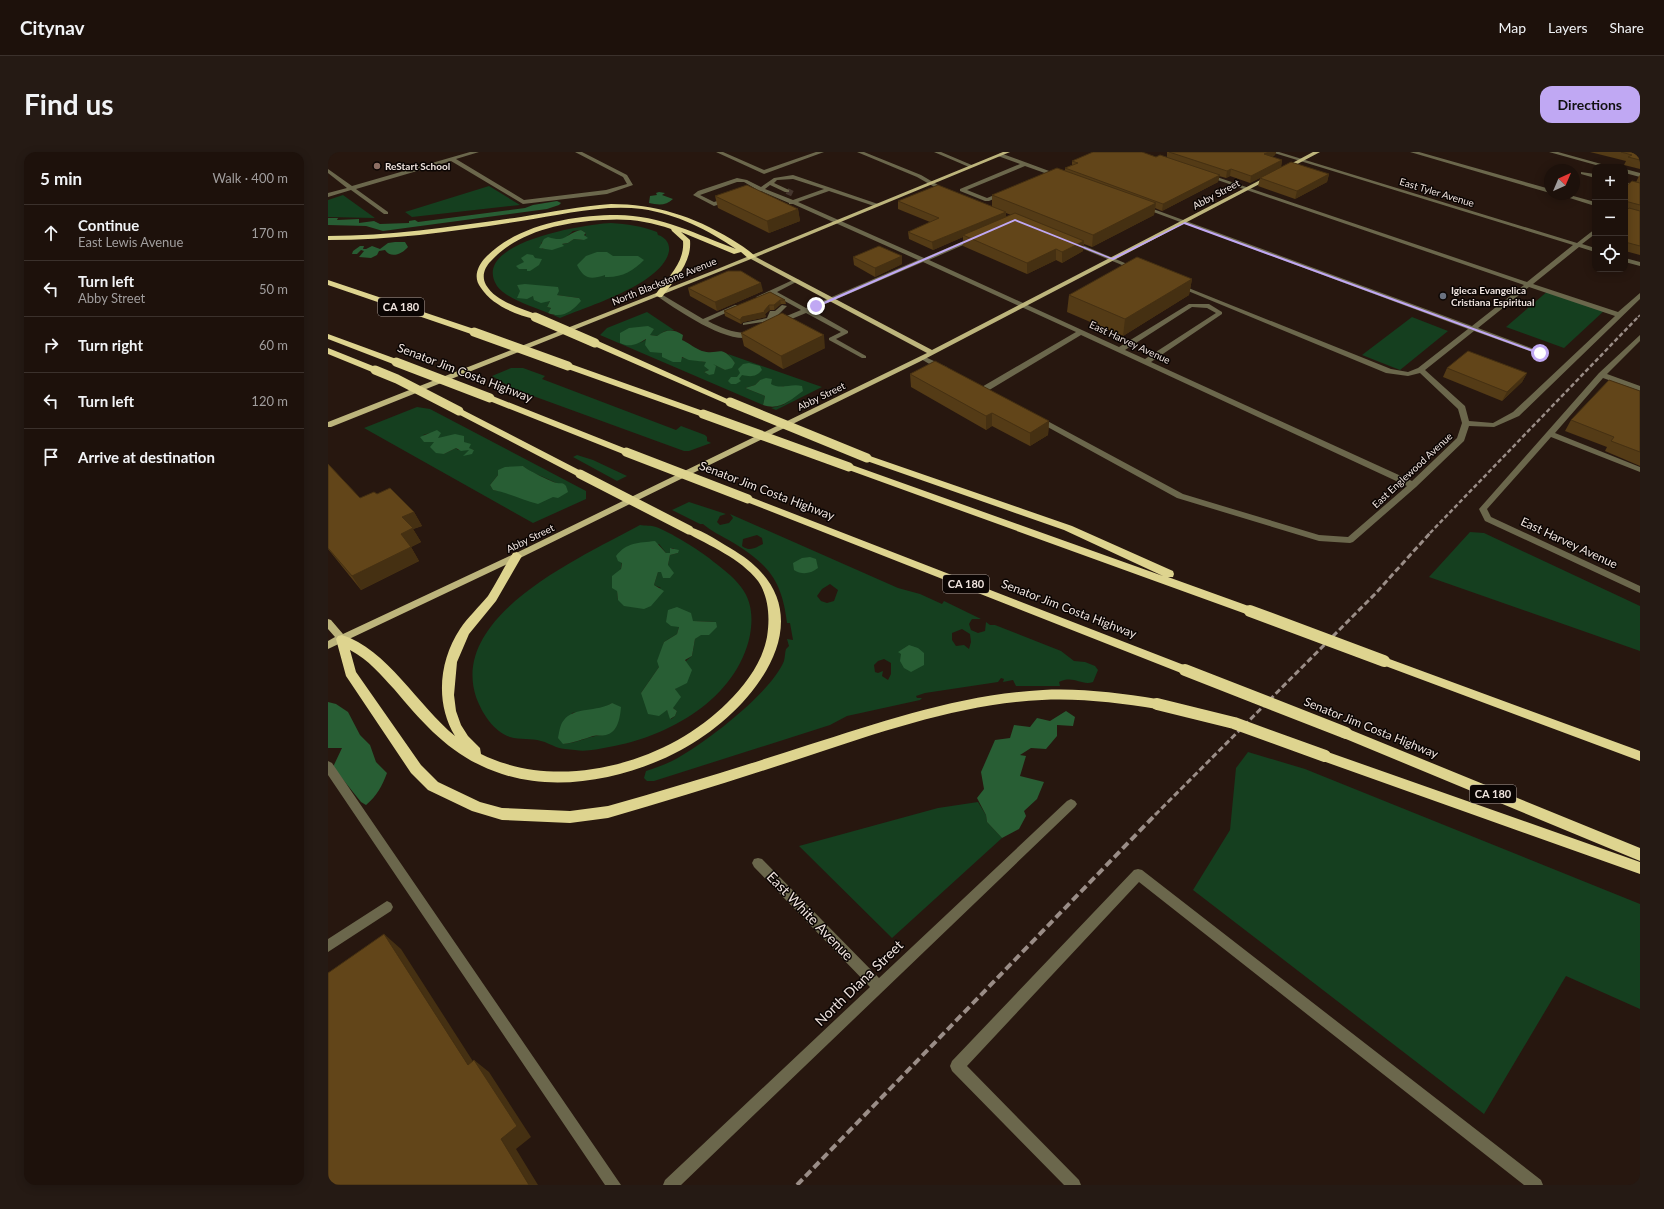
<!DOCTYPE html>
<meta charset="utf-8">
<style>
:root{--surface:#1d110b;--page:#251a14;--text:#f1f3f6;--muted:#a09d9d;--line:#3b312c;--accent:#c0a8f3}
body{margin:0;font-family:Lato,sans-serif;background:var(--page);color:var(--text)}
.controls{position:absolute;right:12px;top:12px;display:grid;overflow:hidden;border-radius:8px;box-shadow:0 2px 10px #0003}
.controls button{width:36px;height:36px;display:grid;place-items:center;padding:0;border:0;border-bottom:1px solid var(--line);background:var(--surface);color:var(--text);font:20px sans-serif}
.compass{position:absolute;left:1216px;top:12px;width:36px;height:36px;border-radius:50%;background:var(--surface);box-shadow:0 2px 10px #0003;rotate:44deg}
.stop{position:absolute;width:12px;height:12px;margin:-9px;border:3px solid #c0a8f3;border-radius:50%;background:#fff}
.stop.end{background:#c0a8f3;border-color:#fff;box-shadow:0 1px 4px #0008}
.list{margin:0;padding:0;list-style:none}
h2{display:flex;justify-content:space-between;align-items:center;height:52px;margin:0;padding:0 16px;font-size:17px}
h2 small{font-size:13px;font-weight:400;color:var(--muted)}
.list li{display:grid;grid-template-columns:26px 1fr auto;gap:12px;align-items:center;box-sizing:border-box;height:56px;padding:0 16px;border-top:1px solid var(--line)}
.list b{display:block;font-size:15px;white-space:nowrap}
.list p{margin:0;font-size:13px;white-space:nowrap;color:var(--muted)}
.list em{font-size:13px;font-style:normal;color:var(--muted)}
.icon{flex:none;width:22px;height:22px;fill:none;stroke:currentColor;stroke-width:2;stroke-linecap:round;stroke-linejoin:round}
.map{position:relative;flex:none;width:1312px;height:1033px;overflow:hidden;border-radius:12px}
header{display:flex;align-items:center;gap:24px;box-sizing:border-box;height:56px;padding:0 20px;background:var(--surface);border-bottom:1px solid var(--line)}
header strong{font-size:19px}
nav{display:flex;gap:22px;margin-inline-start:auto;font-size:14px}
.intro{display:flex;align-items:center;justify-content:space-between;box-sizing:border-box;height:96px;padding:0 24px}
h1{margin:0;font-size:28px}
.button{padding:10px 18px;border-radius:12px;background:var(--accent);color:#111;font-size:14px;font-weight:700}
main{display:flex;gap:24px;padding:0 24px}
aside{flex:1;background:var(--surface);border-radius:12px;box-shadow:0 2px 10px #0003}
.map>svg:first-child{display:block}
.green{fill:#153f1f;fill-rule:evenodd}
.forest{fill:#285e34}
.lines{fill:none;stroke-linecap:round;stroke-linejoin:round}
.minor-tunnel{stroke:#45362e;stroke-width:6;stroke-dasharray:6 3;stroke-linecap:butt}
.minor{fill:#6b674c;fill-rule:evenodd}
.major{fill:#bdb57c;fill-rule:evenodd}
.highway{fill:#ded48f;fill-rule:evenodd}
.rail-far3{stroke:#9a8d87;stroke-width:1.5;stroke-dasharray:3.5 1.5;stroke-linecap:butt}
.rail-far2{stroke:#9a8d87;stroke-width:2.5;stroke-dasharray:4.5 2.5;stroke-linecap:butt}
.rail-far1{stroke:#9a8d87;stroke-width:3;stroke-dasharray:6 3;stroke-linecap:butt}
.rail{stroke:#9a8d87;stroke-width:4;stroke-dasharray:8 4;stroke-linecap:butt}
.highway-bridge-far1{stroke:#ded48f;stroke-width:9}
.highway-bridge{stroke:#ded48f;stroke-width:12}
.wall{fill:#543b16;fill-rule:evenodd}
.shaded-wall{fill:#453012}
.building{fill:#624519;stroke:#453012}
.route{fill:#c0a8f3}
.education-dot{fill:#8d6e63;stroke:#0b0503;stroke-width:1.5}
.worship-dot{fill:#6b7280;stroke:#0b0503;stroke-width:1.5}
.labels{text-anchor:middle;stroke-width:3;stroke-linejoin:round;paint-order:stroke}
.far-poi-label{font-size:10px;font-weight:bold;fill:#efe3de;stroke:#0b0503;text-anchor:start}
.far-street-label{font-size:10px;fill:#efe3de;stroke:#0b0503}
.shield{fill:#0b0503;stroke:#aba09c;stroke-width:1}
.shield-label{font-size:11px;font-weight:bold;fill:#efe3de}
.street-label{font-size:12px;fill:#efe3de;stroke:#0b0503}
.near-street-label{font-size:14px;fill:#efe3de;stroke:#0b0503}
</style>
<header>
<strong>Citynav</strong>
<nav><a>Map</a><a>Layers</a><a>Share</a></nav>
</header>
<div class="intro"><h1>Find us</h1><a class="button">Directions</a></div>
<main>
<aside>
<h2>5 min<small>Walk · 400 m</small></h2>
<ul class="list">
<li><svg class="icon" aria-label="ahead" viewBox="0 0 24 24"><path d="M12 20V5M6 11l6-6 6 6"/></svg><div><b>Continue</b><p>East Lewis Avenue</p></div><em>170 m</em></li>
<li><svg class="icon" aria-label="left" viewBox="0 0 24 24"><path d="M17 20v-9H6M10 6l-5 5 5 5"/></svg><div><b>Turn left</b><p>Abby Street</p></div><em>50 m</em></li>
<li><svg class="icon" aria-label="right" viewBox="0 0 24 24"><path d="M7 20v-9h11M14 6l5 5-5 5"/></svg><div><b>Turn right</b></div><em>60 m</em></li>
<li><svg class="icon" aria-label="left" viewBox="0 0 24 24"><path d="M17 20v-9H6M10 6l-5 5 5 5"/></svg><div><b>Turn left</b></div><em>120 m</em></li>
<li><svg class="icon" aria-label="arrive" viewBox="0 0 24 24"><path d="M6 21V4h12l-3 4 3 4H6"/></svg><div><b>Arrive at destination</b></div></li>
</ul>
</aside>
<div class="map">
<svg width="1312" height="1033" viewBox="0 0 1312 1033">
<rect width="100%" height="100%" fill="#27170f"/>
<!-- green -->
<path class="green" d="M161,34L192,53L84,65L77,60Z
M15,43L47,66L0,65V48Z
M283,71C299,72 314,74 329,80L330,83C337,85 342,91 341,99C335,132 260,154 232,166L225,163H230L251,146L229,143L189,133L193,139L190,146L205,144L222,149L219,155L223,156L220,161C206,155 177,146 169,134C141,90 259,72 283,71ZM253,78L258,81L256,88L246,87L240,91L214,97L213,91C220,86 228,88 236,87L245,79Z
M1221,138L1278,157L1236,196L1178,175Z
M319,160L346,178L337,179L329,184L321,183L312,191L319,187C323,191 328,196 333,200C338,203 371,209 379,210L381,218L376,220L381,223L384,211L397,218L407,211L400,202L494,235L448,258L443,256L455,253L461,249L456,234L450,236L432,228L427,233L417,236L437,244L435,253L272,183L279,176Z
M1084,165L1120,179L1072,218L1034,203Z
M183,216H195L217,224L214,227L348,278L353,274L377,283L379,285V289L383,291L361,299H356L186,237L164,224Z
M89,255L102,257L258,339V347L205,371L36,276ZM102,281L109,286L146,298H130L128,296L116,302L107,290L95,283ZM195,314C204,322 217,325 228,331L182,341L165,338L162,333L170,323Z
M249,303L265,308L299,324L289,329L245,305Z
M361,350L398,362L392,364L389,370L392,373L401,371L405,366L402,362L570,436L592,442L614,452L616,449L653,467H644L641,472L643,478L650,481L657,479L658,470L662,473H667L733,499L746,509L757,510L767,514L770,518L765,530C753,534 746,523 731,530L732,534H688L685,528L675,530L676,527L673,526L670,530L597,541L588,544L589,546H594L592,548L519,564L502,573L326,629H319L316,626L318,619C327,616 336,613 344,609C375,593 443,541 456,509C457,505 457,500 458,497L461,494L459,487L465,488L462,471H459C454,428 440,412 404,390C394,384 383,379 375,372H372L344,358ZM429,383L434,386L435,392C427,396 422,400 414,394L415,387ZM502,432L510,438L506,449L499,451L493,449L489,444L494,437ZM634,477L642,482L643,490L641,497L636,493L628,494L624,488V481ZM556,507L563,511V522L560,528L554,524L555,519L550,521L547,520L546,513L550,509Z
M312,373C317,374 323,373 328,375C342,380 369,397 381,406C392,415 405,424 413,435C424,449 425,466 422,483C409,547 340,585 281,595C270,597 258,600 247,598C240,597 233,597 228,595C223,593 218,590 213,589C203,586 192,588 182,585C165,579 154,561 148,545C121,462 256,404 312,373ZM331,392L338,401H342L343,396H345L350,401L342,403L340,413L334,420H330L326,433L333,436L290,448L289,439L294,410ZM365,469L388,470L367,487L364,504C349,513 347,539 345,556L349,559L347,564L343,567L339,558L313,541L331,515L336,490L349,482L351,475ZM284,551L277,583C262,583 250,591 235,592L244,561C257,559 272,559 284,551Z
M1142,380L1156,381L1312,454V499L1101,425Z
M920,600L977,617L1312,752V857L1238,824L1156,962L865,738L902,678L908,616Z
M650,650L658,663L659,670L674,686L564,786L471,694L610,656Z"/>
<!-- forest -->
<path class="forest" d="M331,40L337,41L334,43L345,47C338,54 330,53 321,51L322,44L329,43L328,41Z
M229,49L233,51L231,53L219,57L55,79L38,74L0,73V66H10L9,68L31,67V71L46,69L52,72L81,71V69L87,68L90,70L197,56L205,53Z
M253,78L258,81L256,83L260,86L256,88L246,87L240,91L234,92L236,94L224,98L211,96L216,87L220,85C239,91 236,82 253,78Z
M67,90H77L80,95C74,102 63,107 57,98L51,99L49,103L43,106L31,105L36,99L33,98L29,102H24L25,99L32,94H36L35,97H38L44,94L52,97L60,91Z
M269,100H279L285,104H310L316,108C305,119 293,126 277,125V123C262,128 256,127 249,113L258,104Z
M199,102L205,103L207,106L214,107L211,113L202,119H199V117H191L188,114L196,110L193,106Z
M197,132L230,135L231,139L229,143L251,146L253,149C244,159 235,167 220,161L223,156L219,155L222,149L213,151L206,148L205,144L199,147L189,146L192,139L189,133Z
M320,174L326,177L322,183L329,184C339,177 345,177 355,183L354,188C361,191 368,197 374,199C391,204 393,191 407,211L404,216L397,218L385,212L388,214L386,222L381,223L376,220L381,218L376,214L378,210L361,208L354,205L353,210H345L334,205V201L322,200L317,193L318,187C309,192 302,196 292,191V181L301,176Z
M421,211L432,214L434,218C428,225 423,225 414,223L411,227L413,229L408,232H403L400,229L403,225H409L412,221L410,217L415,212Z
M438,226L444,227L443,232C453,238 463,231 474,234L475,239C462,248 452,259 435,253L437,244L417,236L427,233L432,228Z
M109,278L113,281L110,286L127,282L136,284V290L143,292L141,296L146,298L144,302L135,304L141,298L133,299L128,296L116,302L108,301L102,295L106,290H96L92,285Z
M195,314C199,318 224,330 229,331C232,332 235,330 238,334C238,334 240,339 240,340L230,346L225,345L210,352C194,348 181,341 165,338L162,333L170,323V318L177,315Z
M327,389L338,401H342V396L351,398L350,401L342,403L340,413L346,421L342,426H335L333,420H330L326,433L336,439L323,454L316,457L296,454L290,448L289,439L284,436V424L293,417L294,411L290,409L288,404C299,390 310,391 327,389Z
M482,405L488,407L490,416C482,422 474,423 466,418L465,411L474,406Z
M349,455L363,461L365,469L388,470L389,475L381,483H373L367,487L364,504L357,508L364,518L359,531L347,537L353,545L345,556L349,559L347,564L342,567L339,558L331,564L320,562L313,541L331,515L329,509L336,490L349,482L351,475L343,474L338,470L340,458Z
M581,493L590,496L596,501V513L583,520L576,516L572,509L573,502L570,500Z
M0,550L8,552L20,560L32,583L42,593L48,610L59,621C54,634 49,644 38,653L33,650L5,615L14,596H0Z
M284,551L293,555C292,566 290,580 278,583C274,584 269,583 265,584C255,587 246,591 235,592L230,586C231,581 232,572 236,568C245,555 270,560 284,551Z
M738,559L747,565L745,574L729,573V584L718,597L703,596L692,603L698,604L692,624L716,630L709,647L696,659L698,664L691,677L674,686L659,670L658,663L649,646L656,637L653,620L667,588L682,586L686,573L702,575L709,566L722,569Z"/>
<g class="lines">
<!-- minor-tunnel -->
<path class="minor-tunnel" d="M459,39L465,42"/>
<!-- minor -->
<path class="minor" d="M142,0H151L128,7L196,48L278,38L299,32L295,25L247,0H254L299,23L305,33L279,42L195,52L123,9L28,37L60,60V62H56L23,38L0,45V41L19,36L0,21V17L24,34Z
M388,0H395L436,18L488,0H496L436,22Z
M529,0H536L593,23L622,40L617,41L589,25Z
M606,0H613L646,14L641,15Z
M943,0H951L1249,91L1267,77V82L1254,92L1267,96V100L1251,95L1205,132L1290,160L1312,141V147L1191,264L1166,275L1141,274L1136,289L1088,335L1025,390L1022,391L991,389L849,346L705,267L706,265H712L855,342L991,383L1020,385L1079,334L753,183L658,240H652V236L748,180L595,110L483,158L520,179V181L508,187L538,204V206H534L501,188V186L513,180L478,161L449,173L441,169L415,173V171L439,166L442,159H447L454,153L459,154L446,167L449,168L473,158L444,142L431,147L428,145L467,127L472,128L449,140L478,156L590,108L465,52H461V51L433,39L386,54L365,43L370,39L409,26L419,28L433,35L446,26L465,23L550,52V54H546L501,39L470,50L596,106L645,85H649V87L601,108L791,195L861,152H881L894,160V162L823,210L1084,329L1129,286L1134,271L1130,257L1092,221L1080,224L1058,221L848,134L853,133L1063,217L1080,220L1090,216L1140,177L812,55L817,54L1144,174L1196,133L875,23L880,22L1199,130L1245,93ZM465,27L496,37L465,48L437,37L442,33L457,40H461V38L446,31L449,28ZM409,30H416L428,37L386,50L372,43ZM1201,135L1287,164L1185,260L1165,271L1141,269L1137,254L1097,218L1146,179L1210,202H1214V200L1150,176ZM864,155L879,156L888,161L817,207L797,198Z
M1082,0H1091L1222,37V41Z
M1221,0H1230L1284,15H1275Z
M672,1L732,23L733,24L728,25L697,14L639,38L659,46L674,40L679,41L661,49H657L632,39V37L692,12L670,4Z
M1297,17L1312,21V25L1297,21Z
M1253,20L1267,22V26L1253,22Z
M1297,30L1312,34V38L1297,34Z
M1229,42H1238L1267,50V54Z
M741,89H745L811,117L806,118L741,91Z
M1297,106L1312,110V114L1297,110Z
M329,142H333L375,167L407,153H411V155L380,169C395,177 409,183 426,180L429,182C407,199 348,157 329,144Z
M1312,183V189L1279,222L1312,234V239L1275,226L1227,281L1312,315V320L1223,285L1159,357L1163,365L1312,434V441L1157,369L1151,357L1271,221Z
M595,204L619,215L620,217L613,219L593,207V205Z
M0,609L4,611L293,1033H277L0,623Z
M743,647L747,649L749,652L747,655L353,1033H335L337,1028L542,835L426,715L424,711L426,707L430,706L434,707L551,826L739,649Z
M810,717L814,718L1213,1028L1215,1033H1196L811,730L639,914L751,1028L753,1033H736L624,919L622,914L624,909L806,718Z
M59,749L63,751L65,755L63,759L0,800V787Z"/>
<!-- major -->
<path class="major" d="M675,0H682L428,105L604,198L940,24L945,25L591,210L192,406L0,497V489L7,485L0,477V467L3,468L15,482L186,402L599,201L423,107L3,275H0V270L387,118Z
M985,0H992L958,18L953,17Z"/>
<!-- highway -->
<path class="highway" d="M283,52C327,52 365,64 403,87C411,92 421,98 428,105L421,107L413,100L406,102L353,80L362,88C364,111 347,127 334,145H331L327,143C339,126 357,111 355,89L344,79L343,77C321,69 298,66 275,68C236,70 190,79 163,109C157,115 153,124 158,133C168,150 193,156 210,163V167H207C188,163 164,153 153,136C145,126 149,115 157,106C188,73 245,63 289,63C332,63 370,83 408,97C380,78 349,62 314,57C274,52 233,63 193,69C129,79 65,88 0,88V84C65,84 129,74 193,65C223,60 253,54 283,52Z
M0,128L149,178L150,180L143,182L0,133Z
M0,182L71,208L72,210L71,212H65L0,187Z
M264,189H270L406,250L405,252H399L264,193Z
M0,196L50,216L51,218L50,220H44L0,202Z
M240,211L378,260L380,262L375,265L372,264L237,216V212Z
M162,243L301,298L303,300L298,303L295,302L159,248L158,246Z
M131,256L255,320L257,322L252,325L249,324L128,261L126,259Z
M539,303L744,374L845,419L846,422L845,425H840L926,456L928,459L926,462H918L518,317L516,315L521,312L524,313L835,424L736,378L536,308L534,306L536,304Z
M420,344L861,515L863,518L861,521H853L416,349L415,347Z
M361,375C377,379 393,391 407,399C506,460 425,560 353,598C301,626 231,641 174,622C125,606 98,575 66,537C52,522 41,508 22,498L28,520L93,613L110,630L152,650L174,656L242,659L280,654C347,635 413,615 480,593C556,569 634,542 715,538C753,536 791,541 829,547L833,549L835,552L833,555L829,557C791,551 753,546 714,548C634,552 556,579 480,604C413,626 347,647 280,666L242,671L174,668L144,659L100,638L83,621L18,524L8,487L10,484L14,483C58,496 91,555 127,584C107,551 111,509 132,477C140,465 151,455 160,444C169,430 176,415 185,401L189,400L194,404L168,449L141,482L129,510L126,543L128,559L133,573L140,584L152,596L153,602C232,641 339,611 399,551C418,532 434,511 439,485C442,466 441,445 430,429C412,406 382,394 357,380L356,378Z
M1056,505L1312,599V609L1052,512L1050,509L1052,506Z
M1018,576L1312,696V709L1013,585L1012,581L1013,577Z
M997,599L1312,710V722L992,608L990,604L992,600Z"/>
<!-- rail-far3 -->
<path class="rail-far3" d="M1310,165L1312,163"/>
<!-- rail-far2 -->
<path class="rail-far2" d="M1102,381L1311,164"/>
<!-- rail-far1 -->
<path class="rail-far1" d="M827,663L1047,442L1103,380"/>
<!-- rail -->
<path class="rail" d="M469,1033L828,662"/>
<!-- highway-bridge-far1 -->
<path class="highway-bridge-far1" d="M207,165L267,191
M146,180L240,214
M68,210L162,246
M47,218L69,227L131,259
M402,250L539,306
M375,262L521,315
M298,300L420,347
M252,322L361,378"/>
<!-- highway-bridge -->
<path class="highway-bridge" d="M922,459L1056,509
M857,518L1018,581
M829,552L906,571L997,604"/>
</g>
<!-- wall -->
<path class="wall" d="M839,0H948L947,3L944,5L954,8L953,15L922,31L902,24L898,26L891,24L890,30L834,59L827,56L826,63L764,95L756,92L755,99L734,111L728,108L699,122L635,94V85L605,98L581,87L580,80L602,70L570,57V49L664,55V43L737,18V16L744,13V9L828,5H839ZM678,61L683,63L678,65Z
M1262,0H1312V17L1296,13L1298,9Z
M1001,22L999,30L967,47L930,34L932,26Z
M1312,23V103L1297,99V60L1299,58H1297V35L1308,30L1311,24Z
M387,44L470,57L472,69L441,81L390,56Z
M574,104V112L547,125L526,113L525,105Z
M864,127L861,143L795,184L739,160L741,143Z
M360,136L435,139L389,159L362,144Z
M442,140L457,148L458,152H453L446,158H442L437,162L438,165L415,170L413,172L397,164L396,159Z
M413,181L497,196L455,217L416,194Z
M1119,216L1199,221L1194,230L1174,249L1115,225Z
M582,222L721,269L720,283L702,294L664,274L658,278L583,235Z
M1312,239V314L1277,299L1279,295L1237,279L1243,268Z
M0,312L32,346L49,342L86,360L94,374L85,377L93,390L83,395L91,409L33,438L0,397Z"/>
<!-- shaded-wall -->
<path class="shaded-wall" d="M941,0H948L947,3L935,9L936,2Z
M954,8L953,15L922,31L923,24Z
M903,17L902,24L898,26L899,19Z
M1001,22L999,30L967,47L969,39Z
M892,23L890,30L834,59L835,52Z
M828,51L826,63L764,95L765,83Z
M470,57L472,69L441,81L439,69Z
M678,60V68L635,83V85L605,98L604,90Z
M756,89L755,99L734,111V100Z
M728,97V108L699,122V111Z
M574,104V112L547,125V116Z
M864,127L861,143L795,184L797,167Z
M433,131L435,139L389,159L387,150Z
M452,148L453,152L446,158V153Z
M441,153L442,158L437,162L438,165L415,170L413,172L412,168L414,165L436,159Z
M496,183L497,196L455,217L453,204Z
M1199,221L1194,230L1174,249L1179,240Z
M664,261V274L658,278V264Z
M721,269L720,283L702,294V281Z
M86,360L94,374L85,377L93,390L81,396L73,382L74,365Z
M83,395L91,409L33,438L24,424Z
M56,782L73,797L155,925L140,913Z
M146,908L161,920L203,985L188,997L210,1033H201L173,987Z"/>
<!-- building -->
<path class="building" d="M765,0H814L828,5L832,3L892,23L835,52L737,16L750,11L744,9Z
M841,0H941L936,2L954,8L923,24L903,17L899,19Z
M1293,0H1312V8L1300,5L1304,3Z
M963,10L1001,22L969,39L932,26Z
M729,16L828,51L765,83L664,43Z
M1304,29L1312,31V53L1297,49V35Z
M419,33L470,57L439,69L387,44Z
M610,33L678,60L604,90L580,80L611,66L570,49Z
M1301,56L1312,59V94L1297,90V60Z
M687,61L756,89L734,100L728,97L699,111L635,83Z
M551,94L574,104L547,116L525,105Z
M809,105L864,127L797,167L741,143Z
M400,119H413L433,131L387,150L360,136Z
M442,140L457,148H452L446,153H441L436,159L437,160L414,165L412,168L396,159Z
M454,161L496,183L453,204L413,181Z
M1140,199L1199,221L1179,240L1119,216Z
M607,209L721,269L702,281L664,261L658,264L582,222Z
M1281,228L1312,239V300L1283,289L1286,285L1243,268Z
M0,312L32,346L46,340L49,342L62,336L86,360L74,365L85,376L73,382L83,395L24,424L0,396Z
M56,782L140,913L146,908L189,974L173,987L201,1033H0V821Z"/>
<!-- route -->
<path class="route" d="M687,67L784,106L857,70L1214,201L1210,202L856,72L785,108L687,69L490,155L486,154Z"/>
<!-- markers -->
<circle class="education-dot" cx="49" cy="14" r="4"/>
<circle class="worship-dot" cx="1115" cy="144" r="4"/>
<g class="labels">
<!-- far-poi labels -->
<g class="far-poi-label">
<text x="57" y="18">ReStart School</text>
<text x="1123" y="142">Igieca Evangelica<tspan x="1123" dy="12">Cristiana Espiritual</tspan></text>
</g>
<!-- far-street labels -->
<g class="far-street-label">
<text transform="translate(1109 40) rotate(17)" y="4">East Tyler Avenue</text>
<text transform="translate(888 42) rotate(-28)" y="4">Abby Street</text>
<text transform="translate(336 129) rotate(-22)" y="4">North Blackstone Avenue</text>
<text transform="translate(802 190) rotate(25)" y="4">East Harvey Avenue</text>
<text transform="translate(493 244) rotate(-26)" y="4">Abby Street</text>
<text transform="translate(1084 318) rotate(-43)" y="4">East Englewood Avenue</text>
<text transform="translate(202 386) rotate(-26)" y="4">Abby Street</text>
</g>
<!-- shield labels -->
<g class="shield">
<rect x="50" y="146" width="46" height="18" rx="3"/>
<rect x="615" y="423" width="46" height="18" rx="3"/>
<rect x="1142" y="633" width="46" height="18" rx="3"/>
</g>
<g class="shield-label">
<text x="73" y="159">CA 180</text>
<text x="638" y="436">CA 180</text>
<text x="1165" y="646">CA 180</text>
</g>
<!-- street labels -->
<g class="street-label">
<text transform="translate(137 221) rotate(21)" y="4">Senator Jim Costa Highway</text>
<text transform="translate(439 339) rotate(21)" y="4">Senator Jim Costa Highway</text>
<text transform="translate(1241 391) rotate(25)" y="4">East Harvey Avenue</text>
<text transform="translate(741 457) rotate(21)" y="4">Senator Jim Costa Highway</text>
<text transform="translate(1043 576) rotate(22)" y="4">Senator Jim Costa Highway</text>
</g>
<!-- near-street labels -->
<g class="near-street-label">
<text transform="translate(482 764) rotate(46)" y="5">East White Avenue</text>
<text transform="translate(531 831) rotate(-44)" y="5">North Diana Street</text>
</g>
</g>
</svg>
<div class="controls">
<button>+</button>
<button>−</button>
<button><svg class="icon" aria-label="locate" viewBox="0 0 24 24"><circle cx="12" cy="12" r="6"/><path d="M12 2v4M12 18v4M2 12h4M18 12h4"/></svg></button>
</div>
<svg class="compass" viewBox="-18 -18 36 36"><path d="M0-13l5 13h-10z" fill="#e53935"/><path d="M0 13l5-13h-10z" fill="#a09d9d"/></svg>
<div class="stop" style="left:1212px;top:201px"></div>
<div class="stop end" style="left:488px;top:154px"></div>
</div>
</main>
